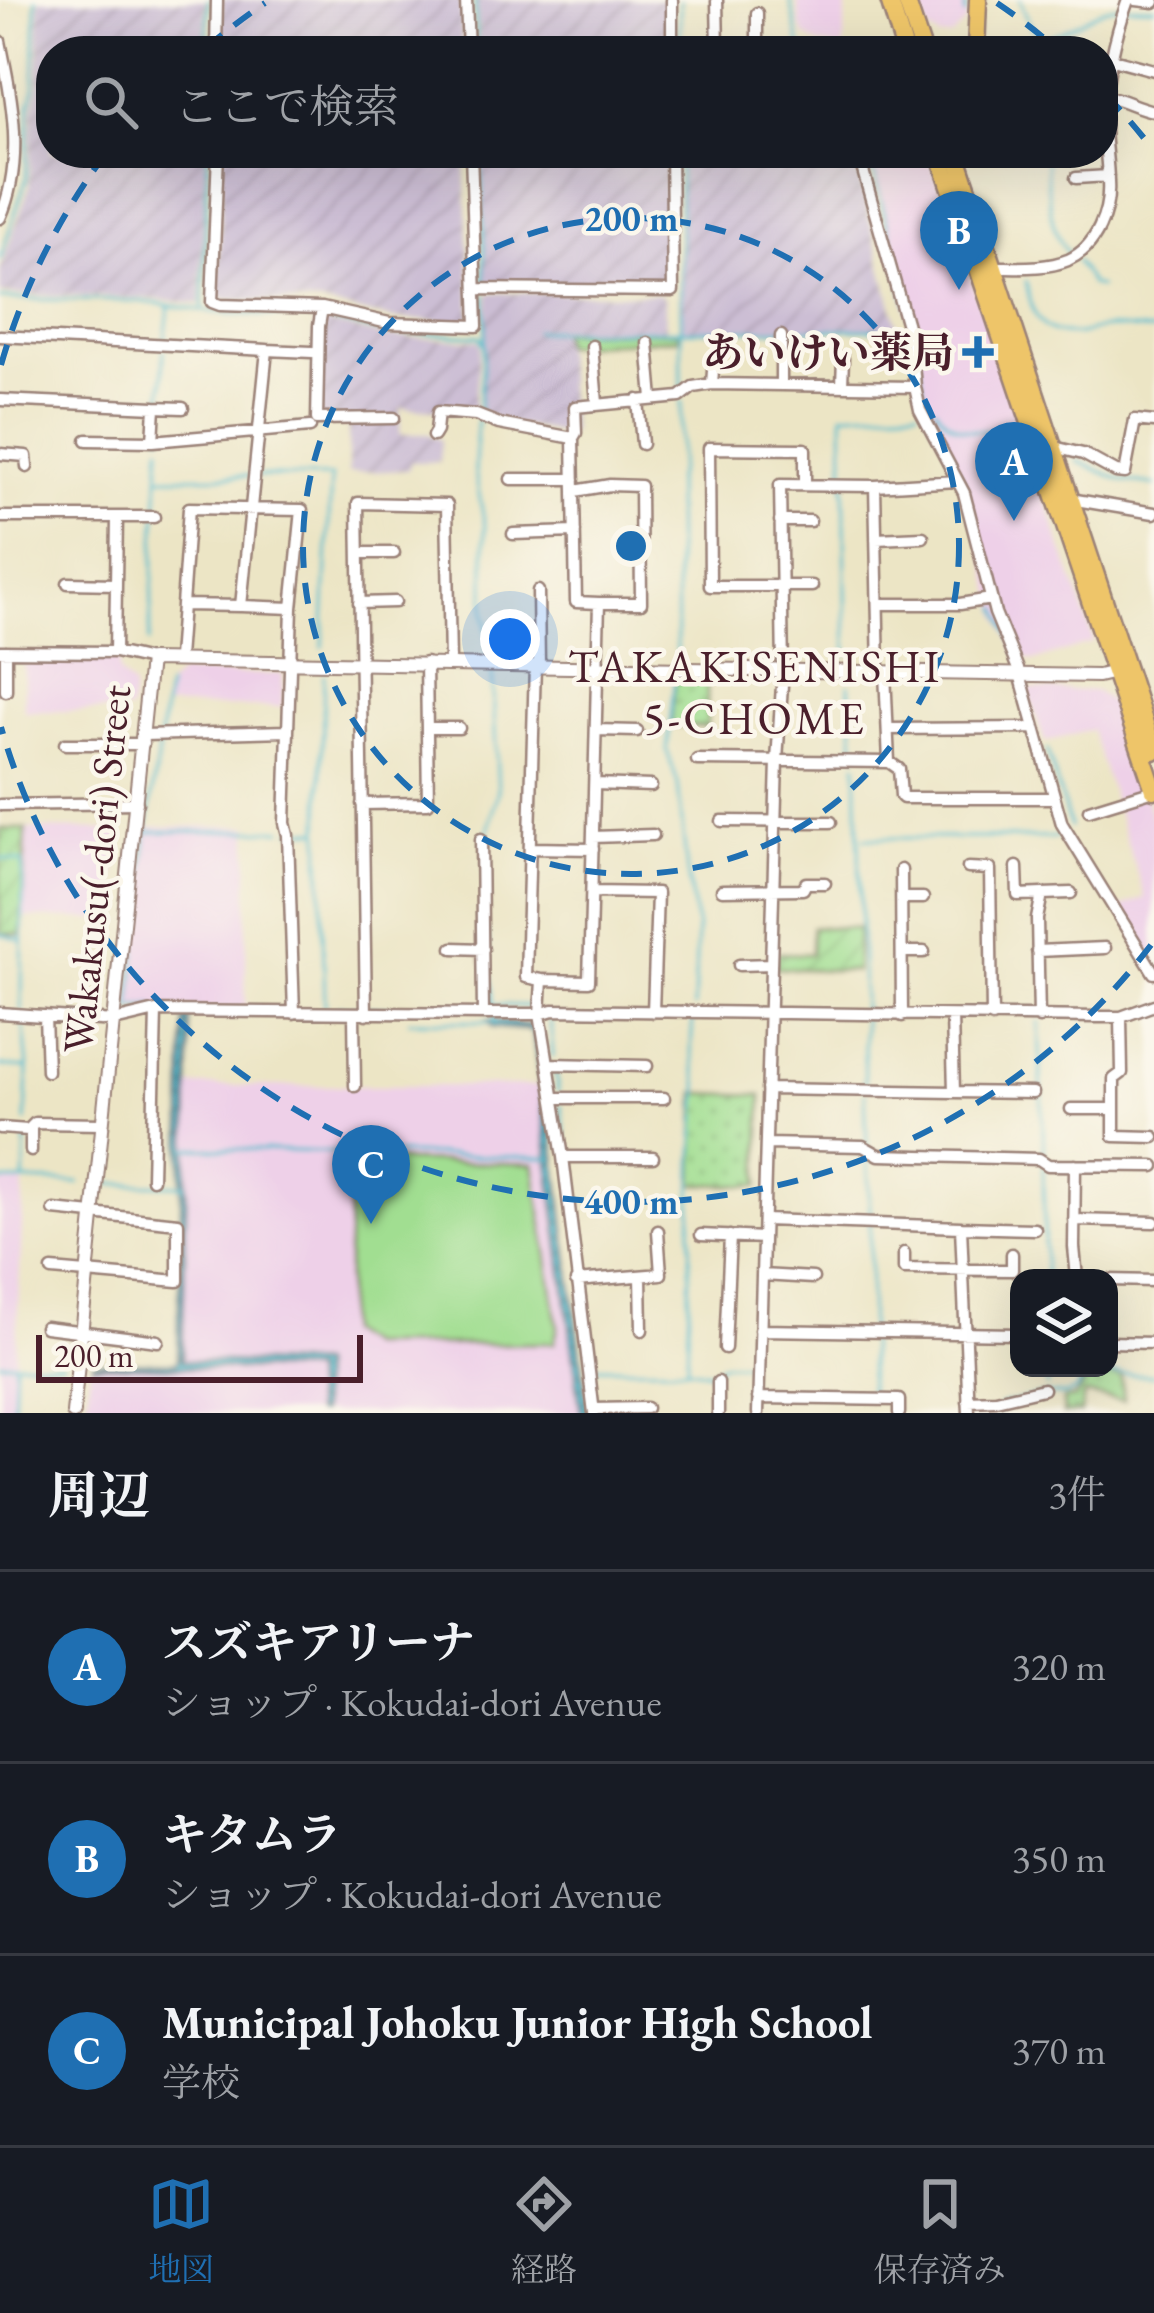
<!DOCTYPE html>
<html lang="ja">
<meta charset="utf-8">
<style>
:root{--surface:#171b24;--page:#20242c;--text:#f1f3f6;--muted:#9ea1a6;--line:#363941;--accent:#1f6fb2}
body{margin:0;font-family:"EB Garamond","Noto Serif JP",serif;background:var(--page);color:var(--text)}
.controls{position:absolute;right:36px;bottom:36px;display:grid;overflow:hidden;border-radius:24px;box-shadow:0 12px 48px #0002}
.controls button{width:108px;height:108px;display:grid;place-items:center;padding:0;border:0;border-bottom:3px solid var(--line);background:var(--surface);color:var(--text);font:60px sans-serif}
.scale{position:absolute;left:36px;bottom:30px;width:327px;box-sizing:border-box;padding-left:12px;border:6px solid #4a1f2b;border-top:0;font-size:33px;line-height:42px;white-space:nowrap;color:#4a1f2b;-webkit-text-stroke:9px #fbf7ec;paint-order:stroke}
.you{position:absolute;left:510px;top:639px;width:42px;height:42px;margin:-30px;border:9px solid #fff;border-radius:50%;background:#1a73e8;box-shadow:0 0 0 18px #1a73e833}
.badge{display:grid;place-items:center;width:78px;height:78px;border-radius:50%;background:var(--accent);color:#fff;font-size:39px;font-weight:700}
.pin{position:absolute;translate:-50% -99px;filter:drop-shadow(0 3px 6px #0008)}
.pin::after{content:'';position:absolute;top:63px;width:42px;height:36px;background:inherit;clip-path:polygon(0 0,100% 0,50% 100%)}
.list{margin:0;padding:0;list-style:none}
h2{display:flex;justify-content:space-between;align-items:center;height:156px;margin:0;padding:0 48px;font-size:51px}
h2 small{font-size:39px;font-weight:400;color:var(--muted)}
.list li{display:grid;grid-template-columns:78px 1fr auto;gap:36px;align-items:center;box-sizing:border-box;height:192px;padding:0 48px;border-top:3px solid var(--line)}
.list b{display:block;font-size:45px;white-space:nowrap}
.list p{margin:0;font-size:39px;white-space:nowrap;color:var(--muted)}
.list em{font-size:39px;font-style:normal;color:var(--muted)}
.icon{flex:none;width:66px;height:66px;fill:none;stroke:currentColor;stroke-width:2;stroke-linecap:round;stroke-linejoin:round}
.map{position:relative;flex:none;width:1154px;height:1413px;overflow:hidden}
.search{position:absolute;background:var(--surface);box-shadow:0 12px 48px #0002;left:36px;right:36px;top:36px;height:132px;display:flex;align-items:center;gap:30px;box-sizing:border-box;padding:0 42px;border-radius:48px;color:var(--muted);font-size:45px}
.sheet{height:732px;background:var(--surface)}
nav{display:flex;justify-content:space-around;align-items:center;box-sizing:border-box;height:168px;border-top:3px solid var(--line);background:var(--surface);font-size:33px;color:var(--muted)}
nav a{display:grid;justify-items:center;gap:6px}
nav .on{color:var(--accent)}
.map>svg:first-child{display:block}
.built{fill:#eed0e8}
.industrial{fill:url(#industrial-furrows)}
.grass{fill:url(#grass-dots);stroke:#767e5e;stroke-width:3}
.garden{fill:url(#garden-furrows);stroke:#767e5e;stroke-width:3}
.pitch{fill:#a1de91;stroke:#767e5e;stroke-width:3}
.water{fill:url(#water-rules);stroke:#4e6e7c;stroke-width:3}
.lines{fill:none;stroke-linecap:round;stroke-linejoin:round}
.stream{stroke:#52bcce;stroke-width:3}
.minor-casing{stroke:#9b8278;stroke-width:15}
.tertiary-casing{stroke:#9b8278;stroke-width:16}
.trunk-casing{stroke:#9b8278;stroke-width:21}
.minor{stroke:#fff;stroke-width:10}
.tertiary{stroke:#fff;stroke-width:12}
.trunk{stroke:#eec569;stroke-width:16}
.ring{fill:none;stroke:#1f6fb2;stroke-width:6;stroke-dasharray:21 15}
.poi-dot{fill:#1f6fb2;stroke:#fbf7ec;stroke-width:4.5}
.labels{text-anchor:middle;stroke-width:9;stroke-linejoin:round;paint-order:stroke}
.poi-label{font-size:42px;font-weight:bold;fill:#4a1f2b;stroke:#fbf7ec;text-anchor:end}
.street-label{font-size:42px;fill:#4a1f2b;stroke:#fbf7ec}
.neighbourhood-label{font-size:45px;letter-spacing:3px;fill:#4a1f2b;stroke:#fbf7ec}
.centre{fill:#1f6fb2;stroke:#fbf7ec;stroke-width:6}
.ring-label{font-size:36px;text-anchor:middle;font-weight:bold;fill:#1f6fb2;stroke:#fbf7ec;stroke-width:9;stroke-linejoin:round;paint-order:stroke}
</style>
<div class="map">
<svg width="1154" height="1413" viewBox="0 0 1154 1413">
<defs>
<pattern id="industrial-furrows" width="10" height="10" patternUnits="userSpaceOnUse" patternTransform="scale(3)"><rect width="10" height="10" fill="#ccbed4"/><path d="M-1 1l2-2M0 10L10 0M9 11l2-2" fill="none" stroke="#b1a3b6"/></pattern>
<pattern id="grass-dots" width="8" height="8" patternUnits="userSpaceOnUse" patternTransform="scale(3)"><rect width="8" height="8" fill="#a1de91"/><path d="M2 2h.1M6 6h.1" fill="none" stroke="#8cbe7d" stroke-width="1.8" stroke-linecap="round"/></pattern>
<pattern id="garden-furrows" width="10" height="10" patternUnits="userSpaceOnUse" patternTransform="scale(3)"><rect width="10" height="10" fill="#a1de91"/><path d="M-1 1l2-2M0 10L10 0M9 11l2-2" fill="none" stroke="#8cbe7d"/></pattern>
<pattern id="water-rules" width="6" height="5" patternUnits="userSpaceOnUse" patternTransform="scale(3)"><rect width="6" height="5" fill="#52bcce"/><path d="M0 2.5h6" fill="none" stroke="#4698a7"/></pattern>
</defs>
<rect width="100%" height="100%" fill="#fbf7ec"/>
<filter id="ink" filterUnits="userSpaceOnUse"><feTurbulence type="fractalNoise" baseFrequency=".00833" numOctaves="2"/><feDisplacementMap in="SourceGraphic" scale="24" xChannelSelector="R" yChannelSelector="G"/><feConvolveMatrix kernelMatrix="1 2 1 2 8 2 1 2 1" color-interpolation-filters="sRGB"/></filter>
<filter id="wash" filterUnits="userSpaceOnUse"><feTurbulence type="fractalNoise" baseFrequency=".004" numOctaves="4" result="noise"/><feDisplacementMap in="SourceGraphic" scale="48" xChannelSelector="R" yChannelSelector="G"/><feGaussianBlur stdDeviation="2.7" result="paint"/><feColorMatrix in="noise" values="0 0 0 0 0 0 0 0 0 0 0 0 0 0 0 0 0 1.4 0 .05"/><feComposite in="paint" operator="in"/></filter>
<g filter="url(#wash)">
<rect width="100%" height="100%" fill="#ece5c5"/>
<!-- built -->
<path class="built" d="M797,0H847L843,49L819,45L805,36L800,25Z
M918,0H968L967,21L952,37L940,38L928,30Z
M883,153H918L933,167L1094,642L1034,661L1016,654L998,613L966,486L922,406L912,332L869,156Z
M24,656L118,658L119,673L133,688L130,711H24Z
M179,674H283L282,707H163L166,687Z
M1027,689L1095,691L1115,705L1154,824V964L1118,909L1145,898L1091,730L1045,742Z
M249,826L245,1008L128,1010L148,827Z
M26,829L120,830L111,920L22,917Z
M189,1086H539L581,1413H320L319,1365L182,1362Z
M0,1183H24L13,1413H0Z
M93,1365L312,1371L314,1413H86L90,1366Z"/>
<!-- industrial -->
<path class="industrial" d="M39,0H205V51H51V153H206L200,304L141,298L0,294V270L29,188L33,109L38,90Z
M222,0H461L462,51H221Z
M477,0H666V51H479Z
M226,153H461L465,158L471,316L463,322L393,319L322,304L225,299L218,293L223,156Z
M482,153L659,154L665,158L666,277L660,284L486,283Z
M689,155L854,159L898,328L681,329V160Z
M489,293L660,294L665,299V331L561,332L572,431L568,434L502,422L480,411Z
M314,320L387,337L478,340L481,345L474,412L401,408L400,434H428L441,440L439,462H411L408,470L348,473V423H311Z"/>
<!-- grass -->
<path class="grass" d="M678,331V338L563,346L561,332Z
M675,680H707V727L671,726Z
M696,1093L762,1095L759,1186L694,1184Z
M1121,1376L1124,1401L1084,1394L1081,1413H1063V1399L1075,1398L1088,1377Z"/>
<!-- garden -->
<path class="garden" d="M26,829L21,935L0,933V829Z
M812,927L858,928L856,971L775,968L776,953L811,954Z"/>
<!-- pitch -->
<path class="pitch" d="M362,1160L534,1164L558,1327L554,1343L367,1346L345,1332L350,1188L362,1179Z"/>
<!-- water -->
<path class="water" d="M185,1014L189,1015L190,1050L182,1361L319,1365L320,1413H314L311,1371L93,1365V1362L176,1363L178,1359Z
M488,1020L535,1026L541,1037L588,1413H581L533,1034L528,1030L492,1027Z"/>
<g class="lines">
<!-- stream -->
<path class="stream" d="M475,0L476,51
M790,0L800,46L809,51
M1020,0L1036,38C1062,36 1079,20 1102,10C1117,3 1138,8 1154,7
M965,15L966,0
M1036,39L1039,51
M207,51L208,0
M680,51V0
M1045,153C1048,184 1047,231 1069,254
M481,159L485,285
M867,160L875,177L914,327L926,407L937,430
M679,161L682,393
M0,259L26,180L30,106L34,92L36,0
M1076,261L1091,285L1100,287
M1026,281C1031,313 1039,338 1078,334C1088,333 1097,328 1106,328C1122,327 1138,330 1154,331
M0,299L137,301L221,313L315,318
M203,307L208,153
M324,319L385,332L480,336L483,343
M535,331L901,329
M165,340L169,308
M935,407C954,439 988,429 1020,431
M479,411L486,326L485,295
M477,420L475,472L485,526V613L491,661
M161,436L164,350
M1077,461L1123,481L1154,485
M958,471L967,489
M258,476L331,477L323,647
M161,477L249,476
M999,608L1019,655
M149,642L161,446
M677,651L675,480L679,468L682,402
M847,655L843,413L918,409
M324,675L320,830L325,1006
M674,683L667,751L678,784L687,872L697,929L694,1007
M849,685L856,755
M1047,750L1070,827
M857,764L865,1085
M292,830H318
M148,832L282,830
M864,838H1054L1064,833
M486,839L498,790L492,671
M0,858L23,862L22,1011
M487,932L495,1024
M0,934L20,940
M494,1005L533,1006
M154,1006L131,1009L147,832L167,687
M338,1007L399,1008
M550,1017L553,1056
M23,1020L28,1068L26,1121
M409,1021L491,1022
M1039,1022L1044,1156
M0,1066L28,1068
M555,1072L558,1091
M865,1094L867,1145
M561,1106L567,1147
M26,1136L24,1181L79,1183
M187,1148L550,1158
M867,1154L870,1210L869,1397
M1043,1165L1045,1278
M0,1181H22
M110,1184L185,1185
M0,1362L62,1363
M593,1367L687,1368L712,1372L723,1363H748
M687,1368L693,1164L699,1087L691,1048L693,1017
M1046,1368L1047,1386
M13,1413L15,1364
M711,1413L712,1374
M997,1413L1000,1405L1047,1394L1065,1395L1076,1391L1086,1374L1154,1375"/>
</g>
</g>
<g filter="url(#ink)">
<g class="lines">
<!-- minor casing -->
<g class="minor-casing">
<path id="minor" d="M466,0L468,51
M672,0V51
M717,0L718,51
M1136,0L1154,2
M757,13V51
M0,41C12,100 25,161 0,218
M216,51L217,0
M1109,58L1154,70
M1107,96C1125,100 1137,108 1154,111
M218,153L212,302L220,305L322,308L389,323L477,326L471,153
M858,153L911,340L915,387L920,410L964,493L995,613L1020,674L1062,824L1154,973
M1076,178L1108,176
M995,267C1018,267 1046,269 1068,260C1097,247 1110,211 1108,182C1108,160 1103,139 1104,117C1106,76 1114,39 1128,0
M476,289L673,291L671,153
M322,308L319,326L317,419L394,418
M0,336L267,350L241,606L292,608L285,823L288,835L294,1013
M648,343L653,399
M592,346L597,403
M267,350L312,352
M712,384L714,357
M781,384V336
M842,385L843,358
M0,400L155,407L153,441L310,427
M638,400L642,444
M155,407L183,408
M433,436L436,431L438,412L476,415L499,424L573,438
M87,440L153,441
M1054,447L1083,454L1116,472L1125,473L1135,420L1154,422
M0,454L26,456L27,467
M511,479H574
M805,485V449L709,448L710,586H812
M875,486L879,672
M575,491L610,485L640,486L641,603H599
M1070,499L1154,513
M0,517H117L115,652
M117,517H154
M780,521H810
M513,534L575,532
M876,539L923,537
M359,553H394
M68,583L116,584
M538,591L539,665
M359,603L395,602
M878,604H960L991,599
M182,605L189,508L302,510L292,608
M0,651L115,652L150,660
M178,658L182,605L241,606
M535,665L526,977L542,980
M885,672L889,762
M6,691V651
M427,728H459
M888,729L1035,728
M597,730L637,731
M144,735L287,731
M65,744H143
M697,760L889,762L899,769L901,796L903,798H1054
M595,784L651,786
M362,804L428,803L426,663
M0,805L137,803
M1089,810L1154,790
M722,821L831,822
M593,837L653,835
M481,839L483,1014
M530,848L593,849
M1017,867L1018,895L1042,894L1037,919L1039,1018
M968,868L990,869L992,1017
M901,870L902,1016
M722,890L803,889L806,883H825
M592,892L657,893L653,1012
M1042,894L1071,893
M902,898H923
M453,948L483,949
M1037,951L1105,948
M902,952H924
M739,965L771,964
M0,1013L114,1021L156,1011L487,1014H540L553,1010L1097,1017H1121L1154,1005
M354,1014L355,1086
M366,1014L358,503L447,505L450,663
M45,1016L47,1071
M1121,1017L1122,1073L1114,1079V1136L1154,1137
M549,1064L647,1066
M767,1089L954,1092L952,1016
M954,1092L1033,1093
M554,1098H664
M1071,1109H1114
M0,1128L28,1130L35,1123L102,1124
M31,1128V1151
M766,1144L863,1146L879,1155L1039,1159L1048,1165L1154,1166
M563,1157H653
M1075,1165L1074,1247L1077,1278
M152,1179L156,1011
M764,1220L961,1227L969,1413
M1074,1220L1154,1222
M961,1227L1035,1229
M701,1235L763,1238
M904,1253V1269L1012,1270V1254
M52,1270L178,1281V1223L54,1210
M762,1275L813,1278
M641,1276L642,1330
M1109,1280L1154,1281
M576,1281L661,1274L658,1231
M45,1327L158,1341
M760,1330L1019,1334
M1109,1342L1154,1343
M725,1348L730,1236
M758,1398L899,1400V1413
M968,1401L996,1400L1043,1389
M594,1409L646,1408
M594,1413L563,1157L540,1014L542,980L589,981L599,603L576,602L573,438L576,433L575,407L680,397L693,387L712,384L915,387
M718,1413V1382
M758,1413L777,761L783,670L780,485L875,486L957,481"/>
</g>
<!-- tertiary casing -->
<g class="tertiary-casing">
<path id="tertiary" d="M73,1413L150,660L1098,676L1119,671"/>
</g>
<!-- trunk casing -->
<g class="trunk-casing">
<path id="trunk" d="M889,0L905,51
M906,0L923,51
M976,51L978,0
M939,153L1154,790
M956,153L1154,751"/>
</g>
<!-- minor -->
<use href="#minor" class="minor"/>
<!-- tertiary -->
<use href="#tertiary" class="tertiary"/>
<!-- trunk -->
<use href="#trunk" class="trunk"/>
</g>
</g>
<!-- distance rings -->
<g class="ring">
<circle cx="631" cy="546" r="328"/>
<path d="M1151 945A655 655 0 0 1 1 727M1 365A655 655 0 0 1 104 156M206 48A655 655 0 0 1 265 3M997 3A655 655 0 0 1 1056 48M1106 95A655 655 0 0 1 1151 147"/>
</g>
<!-- markers -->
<path class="poi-dot" d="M972 334h12v12h12v12h-12v12h-12v-12h-12v-12h12z"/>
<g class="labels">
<!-- poi labels -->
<g class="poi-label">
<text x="954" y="367">あいけい薬局</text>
</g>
<!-- street labels -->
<g class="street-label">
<text transform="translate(96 869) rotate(-84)" y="15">Wakakusu(-dori) Street</text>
</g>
<!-- neighbourhood labels -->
<g class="neighbourhood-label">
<text x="755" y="682">TAKAKISENISHI<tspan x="755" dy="52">5-CHOME</tspan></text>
</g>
</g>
<circle cx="631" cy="546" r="18" class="centre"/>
<g class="ring-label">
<text x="631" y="231">200 m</text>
<text x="631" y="1214">400 m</text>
</g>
</svg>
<div class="controls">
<button><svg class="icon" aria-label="layers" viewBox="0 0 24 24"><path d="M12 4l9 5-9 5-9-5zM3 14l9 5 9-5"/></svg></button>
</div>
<div class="scale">200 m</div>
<div class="you"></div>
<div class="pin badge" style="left:1014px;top:521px">A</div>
<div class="pin badge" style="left:959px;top:290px">B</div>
<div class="pin badge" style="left:371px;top:1224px">C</div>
<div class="search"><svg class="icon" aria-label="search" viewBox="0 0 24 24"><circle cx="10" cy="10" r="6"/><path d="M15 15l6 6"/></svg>ここで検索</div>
</div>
<section class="sheet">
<h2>周辺<small>3件</small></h2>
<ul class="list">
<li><span class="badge">A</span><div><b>スズキアリーナ</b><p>ショップ · Kokudai-dori Avenue</p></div><em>320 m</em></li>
<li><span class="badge">B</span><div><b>キタムラ</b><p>ショップ · Kokudai-dori Avenue</p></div><em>350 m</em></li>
<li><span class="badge">C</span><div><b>Municipal Johoku Junior High School</b><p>学校</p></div><em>370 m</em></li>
</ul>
</section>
<nav>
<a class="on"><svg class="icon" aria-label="map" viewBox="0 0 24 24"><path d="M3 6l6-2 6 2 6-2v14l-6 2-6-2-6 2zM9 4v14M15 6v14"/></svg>地図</a>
<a><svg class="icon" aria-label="directions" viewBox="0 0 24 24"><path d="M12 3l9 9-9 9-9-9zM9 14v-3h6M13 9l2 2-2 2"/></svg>経路</a>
<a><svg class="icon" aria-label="saved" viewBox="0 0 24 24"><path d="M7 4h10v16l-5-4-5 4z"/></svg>保存済み</a>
</nav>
